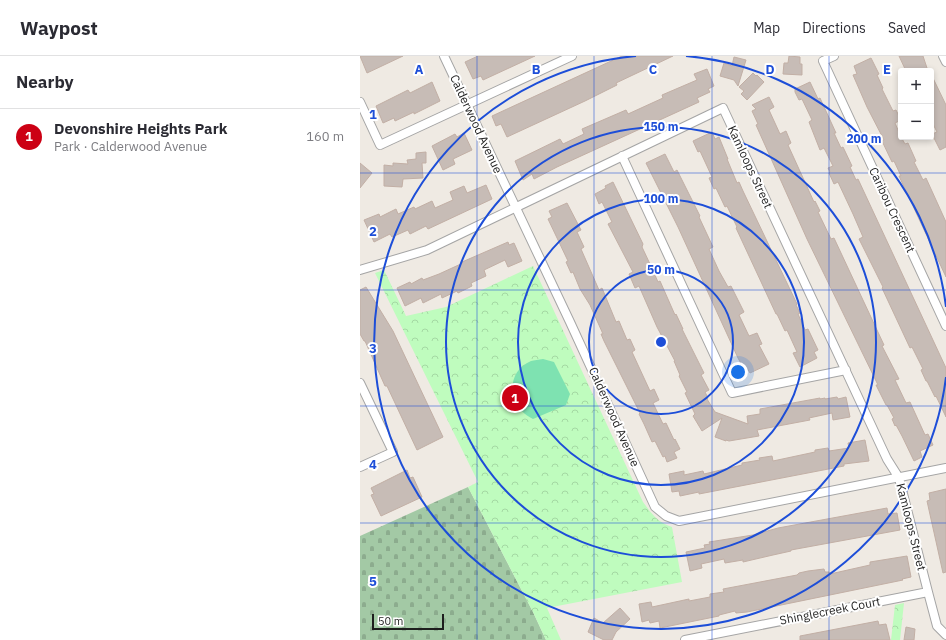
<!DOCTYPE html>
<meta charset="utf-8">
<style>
:root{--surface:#fff;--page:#f7f7f7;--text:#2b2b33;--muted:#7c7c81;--line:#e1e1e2;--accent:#cc0014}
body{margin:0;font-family:"IBM Plex Sans",sans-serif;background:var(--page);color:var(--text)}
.controls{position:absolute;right:12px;top:12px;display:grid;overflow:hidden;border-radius:4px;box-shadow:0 2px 6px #0003}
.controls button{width:36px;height:36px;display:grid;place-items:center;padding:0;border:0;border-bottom:1px solid var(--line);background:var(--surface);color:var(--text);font:20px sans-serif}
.scale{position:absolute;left:12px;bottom:10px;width:72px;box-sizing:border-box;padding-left:4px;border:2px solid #1e1e1e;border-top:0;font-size:11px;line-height:14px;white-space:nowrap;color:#1e1e1e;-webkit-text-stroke:3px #fff;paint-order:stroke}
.you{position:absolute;left:378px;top:316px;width:14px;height:14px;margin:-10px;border:3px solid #fff;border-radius:50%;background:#1a73e8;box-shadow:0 0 0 6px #1a73e833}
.badge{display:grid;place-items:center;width:26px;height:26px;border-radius:50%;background:var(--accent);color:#fff;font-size:13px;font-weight:700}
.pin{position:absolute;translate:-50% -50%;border:2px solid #fff;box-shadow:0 1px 4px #0006}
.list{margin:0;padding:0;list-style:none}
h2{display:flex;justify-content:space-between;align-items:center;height:52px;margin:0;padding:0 16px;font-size:17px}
h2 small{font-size:13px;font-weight:400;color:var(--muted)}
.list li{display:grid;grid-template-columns:26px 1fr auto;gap:12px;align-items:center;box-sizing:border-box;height:56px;padding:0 16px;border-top:1px solid var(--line)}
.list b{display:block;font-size:15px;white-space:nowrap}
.list p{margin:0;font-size:13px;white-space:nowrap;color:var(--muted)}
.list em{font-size:13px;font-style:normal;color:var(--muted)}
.map{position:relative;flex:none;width:586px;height:584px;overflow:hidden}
header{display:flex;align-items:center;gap:24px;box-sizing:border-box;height:56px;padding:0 20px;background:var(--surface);border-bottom:1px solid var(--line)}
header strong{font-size:19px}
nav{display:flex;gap:22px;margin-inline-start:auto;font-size:14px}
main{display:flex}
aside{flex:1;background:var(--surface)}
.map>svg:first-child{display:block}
.cemetery{fill:url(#cemetery-stones)}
.park{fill:url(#park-crowns)}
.pitch{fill:#7ee2b1}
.building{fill:#c7bcb6;stroke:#c2afa5}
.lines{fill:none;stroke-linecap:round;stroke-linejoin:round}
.street-casing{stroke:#a5a5a5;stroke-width:10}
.street{stroke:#fff;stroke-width:8}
.grid{fill:none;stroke:#1d4ed8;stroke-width:1;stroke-opacity:0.55}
.ring{fill:none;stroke:#1d4ed8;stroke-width:2}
.labels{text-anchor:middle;stroke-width:4;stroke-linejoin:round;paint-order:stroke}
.street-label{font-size:12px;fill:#1e1e1e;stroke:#fff}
.grid-label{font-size:13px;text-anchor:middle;font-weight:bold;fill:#1d4ed8;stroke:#fff;stroke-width:4;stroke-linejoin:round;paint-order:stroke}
.centre{fill:#1d4ed8;stroke:#fff;stroke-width:2}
.ring-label{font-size:12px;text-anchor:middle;font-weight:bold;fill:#1d4ed8;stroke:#fff;stroke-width:4;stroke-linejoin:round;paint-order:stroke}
</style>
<header>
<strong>Waypost</strong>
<nav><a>Map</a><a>Directions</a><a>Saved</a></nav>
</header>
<main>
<aside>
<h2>Nearby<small></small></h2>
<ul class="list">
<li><span class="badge">1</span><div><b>Devonshire Heights Park</b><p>Park · Calderwood Avenue</p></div><em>160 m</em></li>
</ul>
</aside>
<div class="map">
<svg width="586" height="584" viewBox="0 0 586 584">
<defs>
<pattern id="cemetery-stones" width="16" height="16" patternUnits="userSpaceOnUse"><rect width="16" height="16" fill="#a3c9a5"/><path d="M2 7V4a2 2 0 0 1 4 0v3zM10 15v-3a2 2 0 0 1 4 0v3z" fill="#8cac8e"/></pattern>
<pattern id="park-crowns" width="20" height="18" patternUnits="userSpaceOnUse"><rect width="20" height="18" fill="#bffcbe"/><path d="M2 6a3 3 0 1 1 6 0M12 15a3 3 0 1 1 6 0" fill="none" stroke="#a4d8a3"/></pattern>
</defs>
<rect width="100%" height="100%" fill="#efeae3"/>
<!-- cemetery -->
<path class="cemetery" d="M108,431L173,556L186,584H0V480Z"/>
<!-- park -->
<path class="park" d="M173,210L283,446C291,457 298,467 312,471L322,526L187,552L201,584H186L173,556L108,431L118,426L15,217L24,214L46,260L86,251Z
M544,547L540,584H531L535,549Z"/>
<!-- pitch -->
<path class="pitch" d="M183,303L194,306L210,338L206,349L173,363C169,361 164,358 161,354C147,338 150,314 171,305C174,304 179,304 183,303Z"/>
<!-- building -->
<path class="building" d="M0,0H43L7,17Z
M118,0H175L123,24L121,20L113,23L105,6Z
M262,0H313L256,27L257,29L225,45L147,81L141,68L136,70L132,60Z
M429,0L440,1V8H442V19L423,18L424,7H428Z
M539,0H563L568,15H546Z
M374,1L386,4L378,30L374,24L360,20L364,7L372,10Z
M511,2L519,18L517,19L523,32L522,33L533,55L536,54L541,64L535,67L541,81L545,88L548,87L556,105L554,106L563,124L566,122L586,166V221L539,120H541L534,105L532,106L522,85L524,84L507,51L493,19L497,18L494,10Z
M347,13L354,30L348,33L350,36L337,42L339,46L197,111L174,123L172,118L163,124L155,105L200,83L203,88L224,78L222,73L266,54L268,58L303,42L302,39L337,24L334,18Z
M393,17L396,20L397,19L404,26L387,44L381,38L384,35L379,31Z
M571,18L586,49V91L580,94L572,78L577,76L571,64Z
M72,26L80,45L54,58V56L35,65L34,62L23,67L16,50L48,34L50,37Z
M450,26L458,43L460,42L476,77H474L481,92L483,91L492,110L490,111L496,124L498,123L586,312V361L576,340L575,341L567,325H566L561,314L563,313L552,291L550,292L522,232L523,231L499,183L503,181L493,158L478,126L474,128L469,117L470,116L468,112L473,110L464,92L460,94L449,66L452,64L442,43L439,44L435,36V33Z
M409,41L414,51L409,54L420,78L426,75L431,87L428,89L454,146L455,145L460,155L458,156L471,183L474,182L524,289L522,290L539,323L535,324L546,347L550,346L565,379L568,378L573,389L560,395L562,401L554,405L542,380L536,369L535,370L532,363L534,362L527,349H526L516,329H518L447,183L396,69L398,68L392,55L396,53L392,49Z
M352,76L355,83L359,81L368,103H367L377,127L379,126L383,135L437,248L436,249L440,257L438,258L445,274L448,273L458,294L454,296L457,302L440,311L433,297L437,296L427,274L425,275L417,258H416L376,172L377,171L367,150L365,151L356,132L354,133L349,122L352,121L340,95L338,96L333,85Z
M104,77L112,94L93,103L95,108L83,114L72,90L95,78L97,81Z
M66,96V107H62L63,122L43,123L42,131L24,130V109L33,110V107L48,108L47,104L56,103V97Z
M305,98L314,116L317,114L340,160L339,161L353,191L349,193L359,215L368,231L371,230L384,256L379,259L389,280L397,277L402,288L399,289L409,308L390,317L387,312L384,313L378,302L318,171L286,107Z
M0,107L12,117L0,132Z
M253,126L283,188L282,191L290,208L298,226L300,225L315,259L316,258L323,273H322L344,317L341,319L349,334L345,336L348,342L347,343L355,356L388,368L387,360L400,358V353L460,342V343L465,342V343L477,341L478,343L486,341L490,361L473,364L472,357L449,362L450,364L397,374L399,380L369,385L366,384V385L355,381L362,362L342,375L333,360L335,358L325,337L327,336L319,320L320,319L314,305H315L297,271L279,230L275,232L269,218L273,216L248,168L252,166L242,146L239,148L235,138L246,132L245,130Z
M126,129L132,143L68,173L66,170L50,178L48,174L32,181L30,178L14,186L4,164L19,158L20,161L36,153L38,158L54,151L55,153L72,145L75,152L93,144L90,136L104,130L107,137Z
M207,147L221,174L217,176L224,191L221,193L239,234L242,232L256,266L259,265L267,284L270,283L275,294L272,296L290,335L294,333L299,344L293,347L303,368L306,367L314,384L315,383L320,393L314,396L317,402L307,406L305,400L303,401L295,385L292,386L284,368L279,358L280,357L244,285L241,278H243L230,249L220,233L213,216L211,217L206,206L208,205L188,163L192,161L189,155Z
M148,186L149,189L154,187L162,205L148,211L145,204L124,214L126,220L111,227L112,230L98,237L97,235L82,242L81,238L63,247L61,242L45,250L37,232L50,226L51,228L62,222L63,224L79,218L103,207L102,206Z
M6,231L33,275L83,381L57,394L27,330H25L5,285H4L0,278V234Z
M505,384L509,405L484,408V410L339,438V436L320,440L319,435L312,436L309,418L324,415V419L343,415L344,418L382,409V407L400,404L399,402L412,400L413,405L455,396V394L468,392L469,395L489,392L488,387Z
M47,414L50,422L53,421L62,441L21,460L11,439L14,438L11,432Z
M586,433V516L583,517L567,445L570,444L569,437Z
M527,452L528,458L537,457L540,474L431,494V495L413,499L383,506V504L365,507L364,503L341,508L342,512L330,515L326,496L345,492L344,489L350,488L349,486L393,479L418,472Z
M547,500L551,521L542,523L543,524L387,556L376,557L375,555L359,559V560L300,572L299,565L290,567L289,564L282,566L279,548L291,546L292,551L329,543V545L350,541V538L364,536L363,533L437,519L439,517L448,515L464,513L465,516H469L470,518L510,509V506Z
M260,552L270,563L256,576L252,584H244L228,576L234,562L243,567Z
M518,565L519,569L526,568L530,584H440V580Z
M546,571L555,573L554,584H544Z"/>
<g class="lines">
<!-- street casing -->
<g class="street-casing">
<path id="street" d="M84,0L210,266L295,451L306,460L319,465L586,412
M474,0L463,5L586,270
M583,0L586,6
M0,46L20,89L212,0
M262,100L372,337L486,314
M0,214L67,194L363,52L527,403L539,422L568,536
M0,327L33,396L0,411
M325,584L568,536L577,570L586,579"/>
</g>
<!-- street -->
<use href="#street" class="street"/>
</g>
<!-- grid -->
<path class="grid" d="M117,0V584M234,0V584M352,0V584M469,0V584M0,117H586M0,234H586M0,350H586M0,467H586"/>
<!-- distance rings -->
<g class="ring">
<circle cx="301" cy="286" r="72"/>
<circle cx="301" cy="286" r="143"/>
<circle cx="301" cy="286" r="215"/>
<path d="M586 321A287 287 0 1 1 276 0M326 0A287 287 0 0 1 586 251"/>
</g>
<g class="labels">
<!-- street labels -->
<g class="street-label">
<text transform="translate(116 68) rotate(65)" y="4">Calderwood Avenue</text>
<text transform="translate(390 111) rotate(65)" y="4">Kamloops Street</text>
<text transform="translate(532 154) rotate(65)" y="4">Caribou Crescent</text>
<text transform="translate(254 361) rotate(66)" y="4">Calderwood Avenue</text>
<text transform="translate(551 471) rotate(76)" y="4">Kamloops Street</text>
<text transform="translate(470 555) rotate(-11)" y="4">Shinglecreek Court</text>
</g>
</g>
<g class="grid-label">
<text x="59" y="18">A</text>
<text x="176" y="18">B</text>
<text x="293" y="18">C</text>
<text x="410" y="18">D</text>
<text x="527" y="18">E</text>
<text x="13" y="63">1</text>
<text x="13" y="180">2</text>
<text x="13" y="297">3</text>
<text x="13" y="413">4</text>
<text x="13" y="530">5</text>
</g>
<circle cx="301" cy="286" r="6" class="centre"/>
<g class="ring-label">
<text x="301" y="75">150 m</text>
<text x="504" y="87">200 m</text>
<text x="301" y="147">100 m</text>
<text x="301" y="218">50 m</text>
</g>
</svg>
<div class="controls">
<button>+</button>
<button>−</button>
</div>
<div class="scale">50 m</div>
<div class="you"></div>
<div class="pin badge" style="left:155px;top:342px">1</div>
</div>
</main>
